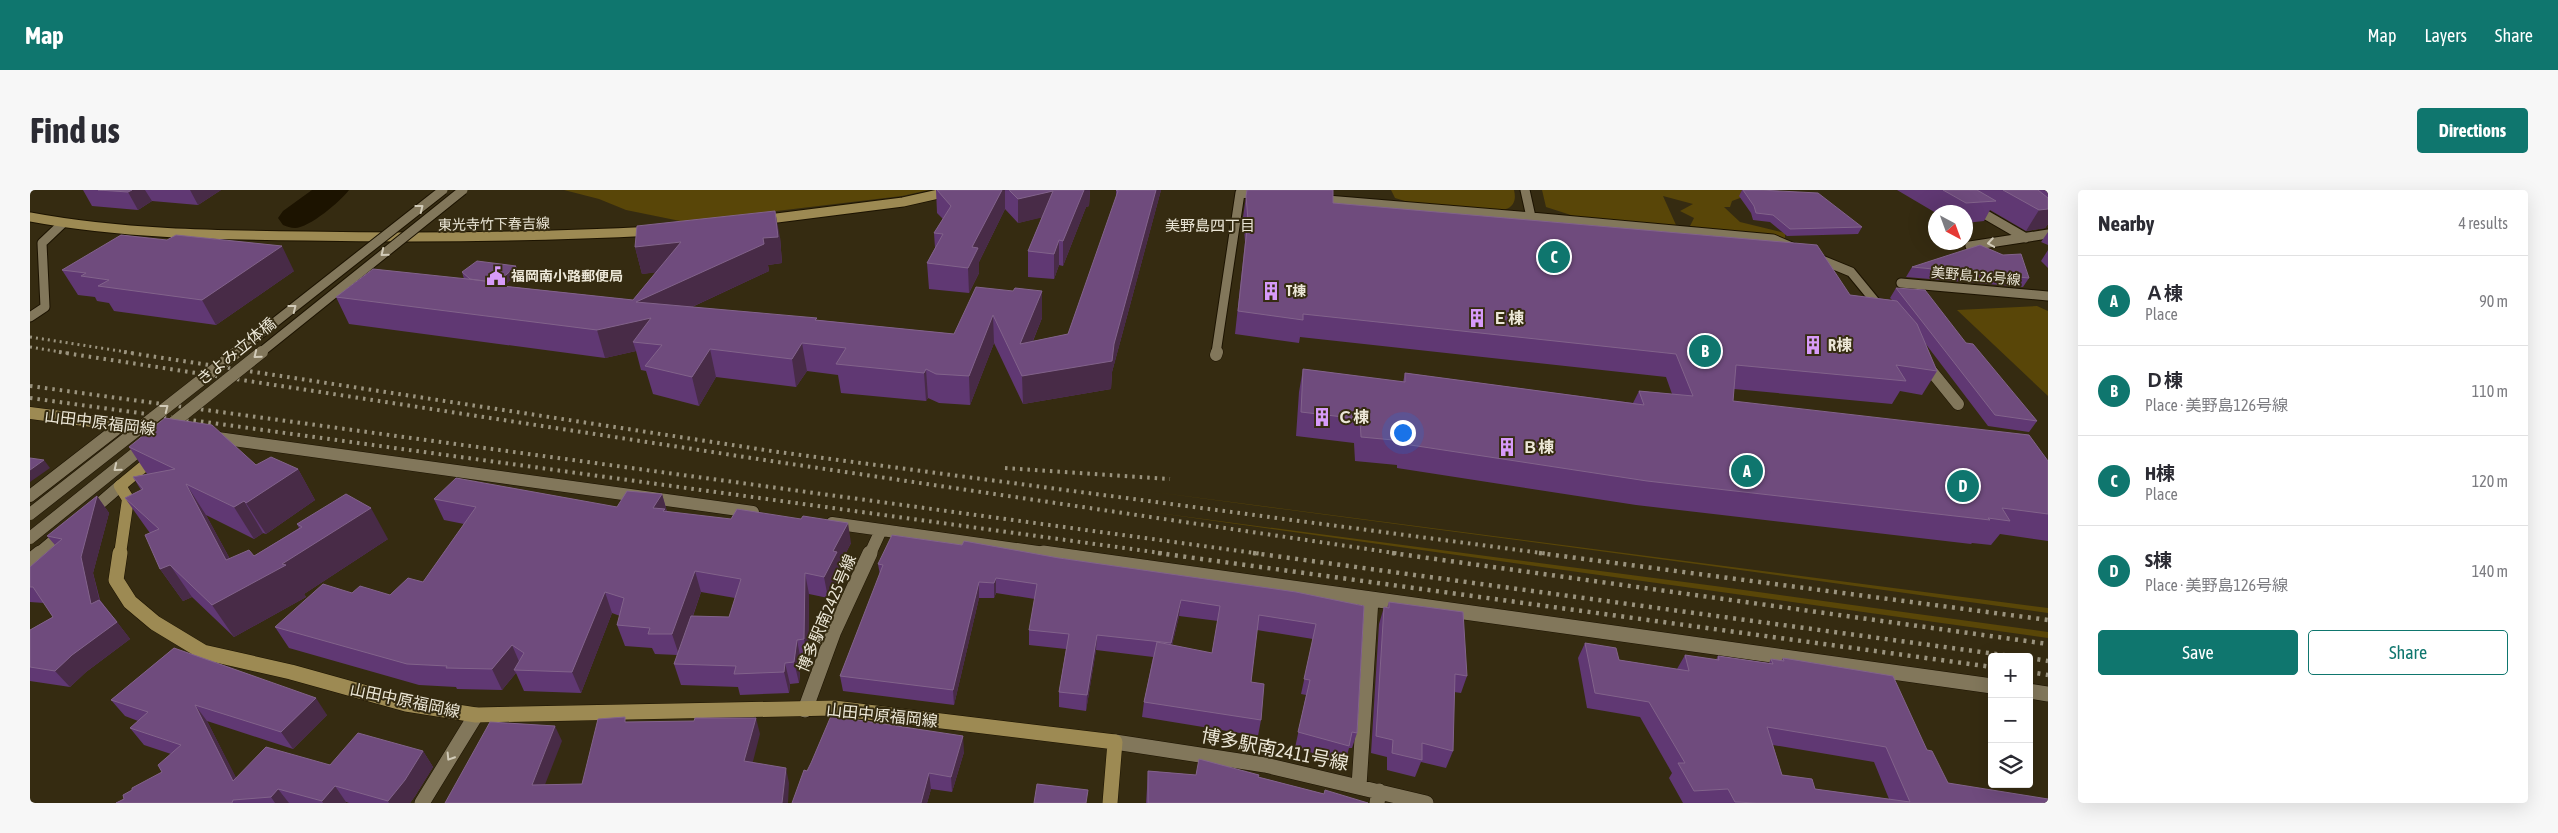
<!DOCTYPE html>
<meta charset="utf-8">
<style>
:root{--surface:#fff;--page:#f7f7f7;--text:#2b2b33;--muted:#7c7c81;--line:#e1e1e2;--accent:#0f766e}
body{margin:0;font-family:"Asap Condensed","Noto Sans JP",sans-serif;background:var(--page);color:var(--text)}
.controls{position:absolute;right:15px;bottom:15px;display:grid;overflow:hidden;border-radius:5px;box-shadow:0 5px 20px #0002}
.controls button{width:45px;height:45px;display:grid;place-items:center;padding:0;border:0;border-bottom:1px solid var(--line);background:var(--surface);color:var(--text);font:25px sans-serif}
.compass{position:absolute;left:1898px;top:15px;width:45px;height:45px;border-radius:50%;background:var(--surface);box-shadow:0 5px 20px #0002;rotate:139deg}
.you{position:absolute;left:1372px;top:242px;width:18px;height:18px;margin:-12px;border:4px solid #fff;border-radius:50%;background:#1a73e8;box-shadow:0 0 0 8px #1a73e833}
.badge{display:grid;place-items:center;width:32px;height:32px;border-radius:50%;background:var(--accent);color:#fff;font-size:16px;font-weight:700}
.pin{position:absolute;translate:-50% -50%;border:2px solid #fff;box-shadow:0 1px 5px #0006}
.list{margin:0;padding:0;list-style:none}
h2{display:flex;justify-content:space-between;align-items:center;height:65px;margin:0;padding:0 20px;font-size:21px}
h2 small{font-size:16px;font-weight:400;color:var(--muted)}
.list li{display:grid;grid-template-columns:32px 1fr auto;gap:15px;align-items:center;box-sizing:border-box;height:90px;padding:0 20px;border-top:1px solid var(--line)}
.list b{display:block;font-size:19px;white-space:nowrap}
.list p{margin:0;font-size:16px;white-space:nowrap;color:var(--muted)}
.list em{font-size:16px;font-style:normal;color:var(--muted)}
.actions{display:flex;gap:10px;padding:15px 20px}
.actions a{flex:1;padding:11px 0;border:1px solid var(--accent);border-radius:5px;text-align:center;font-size:18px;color:var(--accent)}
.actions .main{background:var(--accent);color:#fff}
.icon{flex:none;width:28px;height:28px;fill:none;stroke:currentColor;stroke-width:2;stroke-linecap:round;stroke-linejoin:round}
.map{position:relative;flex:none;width:2018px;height:613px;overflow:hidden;border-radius:5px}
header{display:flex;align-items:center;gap:30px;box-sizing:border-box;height:70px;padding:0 25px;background:var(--accent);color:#fff}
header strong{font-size:24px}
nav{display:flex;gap:28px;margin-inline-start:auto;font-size:18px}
.intro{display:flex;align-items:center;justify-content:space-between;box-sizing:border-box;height:120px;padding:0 30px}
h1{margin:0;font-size:35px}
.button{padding:12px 22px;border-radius:5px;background:var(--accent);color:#fff;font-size:18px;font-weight:700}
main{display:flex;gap:30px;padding:0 30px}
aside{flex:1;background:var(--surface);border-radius:5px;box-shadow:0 5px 20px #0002}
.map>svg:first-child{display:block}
.green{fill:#594608}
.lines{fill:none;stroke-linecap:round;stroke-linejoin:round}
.river{fill:#1c1300;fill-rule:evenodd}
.service-far1-casing{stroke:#1c1300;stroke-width:11}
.service-casing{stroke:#1c1300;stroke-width:13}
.minor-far2-casing{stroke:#1c1300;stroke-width:11}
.minor-far1-casing{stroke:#1c1300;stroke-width:13}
.minor-casing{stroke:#1c1300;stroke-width:16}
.secondary-far2-casing{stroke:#1c1300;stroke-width:11}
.secondary-far1-casing{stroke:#1c1300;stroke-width:13}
.secondary-casing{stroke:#1c1300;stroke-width:16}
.service-far1{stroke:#82775b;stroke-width:9}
.service{stroke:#82775b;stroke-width:12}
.minor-far2{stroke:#82775b;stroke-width:9}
.minor-far1{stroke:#82775b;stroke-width:12}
.minor{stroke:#82775b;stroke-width:15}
.secondary-far2{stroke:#9d8a53;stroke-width:9}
.secondary-far1{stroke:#9d8a53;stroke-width:12}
.secondary{stroke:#9d8a53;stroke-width:15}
.rail-far2{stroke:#9b947f;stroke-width:3;stroke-dasharray:2 4;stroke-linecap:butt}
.rail-far1{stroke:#9b947f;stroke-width:4;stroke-dasharray:2.5 5;stroke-linecap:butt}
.rail{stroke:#9b947f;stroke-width:4.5;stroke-dasharray:3 5.5;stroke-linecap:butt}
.tertiary-bridge-far1-casing{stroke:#1c1300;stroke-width:11;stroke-linecap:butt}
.tertiary-bridge-casing{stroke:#1c1300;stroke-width:13;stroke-linecap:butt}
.tertiary-bridge-far1{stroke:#82775b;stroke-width:9}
.tertiary-bridge{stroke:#82775b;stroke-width:12}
.wall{fill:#603873;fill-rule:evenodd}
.shaded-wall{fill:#482b47}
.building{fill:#6f4b7d;stroke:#82638b;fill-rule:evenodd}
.oneway{stroke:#d2cbb8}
.labels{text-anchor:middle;stroke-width:4;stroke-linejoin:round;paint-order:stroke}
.far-street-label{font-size:14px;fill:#ece7d7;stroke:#352b11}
.far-poi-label{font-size:14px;font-weight:bold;fill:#ece7d7;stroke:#352b11;text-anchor:start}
.far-neighbourhood-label{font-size:15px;fill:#ece7d7;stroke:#352b11}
.poi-label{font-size:16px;font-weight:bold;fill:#ece7d7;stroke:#352b11;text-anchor:start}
.street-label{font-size:16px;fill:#ece7d7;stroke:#352b11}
.near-street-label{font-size:19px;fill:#ece7d7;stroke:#352b11}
</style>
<header>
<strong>Map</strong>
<nav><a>Map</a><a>Layers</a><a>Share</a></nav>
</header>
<div class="intro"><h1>Find us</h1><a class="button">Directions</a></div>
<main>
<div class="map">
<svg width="2018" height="613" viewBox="0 0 2018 613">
<rect width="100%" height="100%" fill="#352b11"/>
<!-- green -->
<path class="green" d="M534,0H899L872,6L655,32L596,20L569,9Z
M1361,0H1484C1486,8 1485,16 1476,19C1464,24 1395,14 1378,12L1365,8Z
M1512,0H1715L1718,5L1702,11L1700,17H1694L1710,32L1755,43V51L1660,36L1664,28L1650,21L1663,14L1633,6L1646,35L1550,28L1516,17Z
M2007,116L2018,121V206L1927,120Z
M1124,302L2018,418V423L1674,375Z
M1121,322L1685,396L2018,442V448Z"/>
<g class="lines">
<!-- river -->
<path class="river" d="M282,0H319C311,11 279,38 265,38C261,38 256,36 253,35L248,28L253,21Z"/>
<!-- service-far1 casing -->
<g class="service-far1-casing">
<path id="service-far1" d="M1285,9L1501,27L1495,0
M1501,27L1743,49L1764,58
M1782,66L1821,82L1853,121
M1186,163L1210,3L1233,5"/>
</g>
<!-- service casing -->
<g class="service-casing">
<path id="service" d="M1186,165L1187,162
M1894,172L1928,214"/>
</g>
<!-- minor-far2 casing -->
<g class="minor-far2-casing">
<path id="minor-far2" d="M1944,18L1996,48
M1940,56L2018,44
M1871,93L2018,106
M0,127L15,117L12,53L32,34"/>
</g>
<!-- minor-far1 casing -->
<g class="minor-far1-casing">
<path id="minor-far1" d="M181,247L723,322
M0,306L93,234
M60,322L90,296
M802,333L1022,364
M8,364L34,342
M840,364L851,340"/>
</g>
<!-- minor casing -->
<g class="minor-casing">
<path id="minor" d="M1013,363L1962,496
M0,371L10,363
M1999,501L2018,504
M775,520L804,441L840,363
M1085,552L1235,575L1396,613
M1329,596L1341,409
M392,613L446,525
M1347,613L1349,601"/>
</g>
<!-- secondary-far2 casing -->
<g class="secondary-far2-casing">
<path id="secondary-far2" d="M0,27C91,44 183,45 276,46C392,48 508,47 624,41
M731,30L873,12L926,0"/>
</g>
<!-- secondary-far1 casing -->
<g class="secondary-far1-casing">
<path id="secondary-far1" d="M0,223L138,241
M90,364L98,309L90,296L125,267"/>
</g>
<!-- secondary casing -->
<g class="secondary-casing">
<path id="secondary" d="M90,363L86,390L100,412L125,433L173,462L261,482L376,514L446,525L804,518L1085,552L1080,613"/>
</g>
<!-- service-far1 -->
<use href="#service-far1" class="service-far1"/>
<!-- service -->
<use href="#service" class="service"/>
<!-- minor-far2 -->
<use href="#minor-far2" class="minor-far2"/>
<!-- minor-far1 -->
<use href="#minor-far1" class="minor-far1"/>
<!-- minor -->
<use href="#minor" class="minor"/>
<!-- secondary-far2 -->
<use href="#secondary-far2" class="secondary-far2"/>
<!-- secondary-far1 -->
<use href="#secondary-far1" class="secondary-far1"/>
<!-- secondary -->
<use href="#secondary" class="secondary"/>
<!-- rail-far2 -->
<path class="rail-far2" d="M0,147L103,163
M0,157L37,163"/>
<!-- rail-far1 -->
<path class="rail-far1" d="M29,162L741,271L1371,364
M94,162L748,262L1519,364
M0,196L1232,364
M0,208L1138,364
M975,278L1140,289"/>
<!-- rail -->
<path class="rail" d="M1128,363L1962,477
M1223,363L1988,467
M1362,363L2018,454
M1509,363L2018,430
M1999,468L2018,471
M1999,482L2018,485"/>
<!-- tertiary-bridge-far1 casing -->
<g class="tertiary-bridge-far1-casing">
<path id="tertiary-bridge-far1" d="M206,163L413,0
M230,163L433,0"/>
</g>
<!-- tertiary-bridge casing -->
<g class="tertiary-bridge-casing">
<path id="tertiary-bridge" d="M134,240L232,162
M0,324L207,162
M0,348L117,254"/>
</g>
<!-- tertiary-bridge-far1 -->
<use href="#tertiary-bridge-far1" class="tertiary-bridge-far1"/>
<!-- tertiary-bridge -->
<use href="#tertiary-bridge" class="tertiary-bridge"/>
</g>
<!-- wall -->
<path class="wall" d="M53,0H191L168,15L122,11L108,20L62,16Z
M906,0H1060L1059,16L1056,17L1033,76L1029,75L1024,89L998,87V61L1012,27L988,33L975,19L949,72V83L939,103L899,99L897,73L905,58L904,43L913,29L907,23Z
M1086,0H1131L1082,182L1081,199L993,214L964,153L940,215L909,213L898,208L896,211L811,203L808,185L777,181L766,197L686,187L669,216L623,204L616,181L611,180L606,161L575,168L319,134L306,107L434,89L432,82L486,76L489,83L473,96L603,110L626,82L612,84L605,57L750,47L752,73L738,75L739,81L662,117L924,144L983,101H1012V128L1003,151L1038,144L1086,9Z
M1217,0L1303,13L1820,105L1862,110L1860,108L1866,98L1936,153L2007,231L1999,242L1958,236L1895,153L1907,181L1892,205L1870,201L1862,214L1704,199L1703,211L2018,271V351L1970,344L1961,355L1942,353L1941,354L1606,315L1367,278V275L1325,271L1324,253L1266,246L1269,202L1273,179L1373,192L1375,183L1603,213L1609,201L1642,204L1636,187L1270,147L1269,153L1205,144L1215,52L1213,27Z
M1712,0H1730L1832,37L1828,44L1757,46L1740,32L1723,30L1721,23L1709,6Z
M1867,0H2018V34L2015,38L1996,41L1960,20L1954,31L1936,33V22L1906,23Z
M2018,42V55L2011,52Z
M2018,60V78L2011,71Z
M1882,77L1999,88L1993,97L1876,87Z
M32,80L264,81L186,135L84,121L79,113L67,111L65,107L48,105Z
M99,257L226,275L268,279L285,310L236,344L233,343L224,349L176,325L200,369L224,366L269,338L267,334L358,349L274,404L276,407L204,447L162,407L153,411L130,379L120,343L117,339L95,308L111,300L103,287L117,284Z
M632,304L637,322L821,353L809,376L810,383L798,408L779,404L778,470L771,471L769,493L760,494L759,503L710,505L708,497L651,495L644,474L647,465L625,464L622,458L595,456L587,435L590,426L582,423L551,503L494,501L486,483L472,500L427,499L426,497L389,495L259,458L245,437L322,403L360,405L393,392L434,334L414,330L404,309L587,317ZM671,402L705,408L699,427L663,426Z
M67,306L79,323L63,383L70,410L100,449L56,482L40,497L0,491V440L23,427L14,413L0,412V377L25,355L17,346Z
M1029,368L1334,416L1327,543L1322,558H1319L1315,572L1265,558L1276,505L1271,504L1283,449L1227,440L1221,492L1231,530L1228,546L1112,527L1114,512L1123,467L1066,460L1056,521L1029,517V502L1036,459L999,455V440L1005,409L966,403L964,408H949L924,515L813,501L810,486L850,385L848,374ZM1149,426L1188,431L1182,463L1142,455Z
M1359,412L1437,486L1431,503L1424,502L1423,561L1416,578L1391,572L1385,587L1357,580V567L1341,563L1349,434L1354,417L1357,418Z
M1555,453L1589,470L1647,479L1655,465L1686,470L1688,466L1739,473L1741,469L1751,471L1753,468L1897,560L1918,593L2018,613H1653L1639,588L1642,583L1610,527L1557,518L1548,468ZM1743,555L1844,572L1859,609L1785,599L1752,585Z
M144,458L297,525L263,559L177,531L206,588L393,561L403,577L385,606L380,613H319L316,612V613H86L94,609L102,600L132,582L141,564L114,555L100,538L108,531L95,526L81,510Z
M934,562L922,602L901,599L897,613H762L777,581Z
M1118,581L1166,585L1228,587L1294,604L1338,613H1116L1117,598Z"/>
<!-- shaded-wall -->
<path class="shaded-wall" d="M102,0H115L122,11L108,20L98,2Z
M160,0H191L168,15Z
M972,0H975V19L949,72V83L939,103L938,78L942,57Z
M1054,0H1060L1059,16L1056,17L1033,76V51Z
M1126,0H1131L1082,182L1081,199L993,214L992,186L1084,154Z
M1023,1V25L988,33V9Z
M2018,19V34L2015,38L1996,41L2009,20Z
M745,21L750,47L752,73L738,75L739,81L623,135L603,152L606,161L575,168L567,140L606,112L733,48Z
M1029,50V75L1024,89V64Z
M651,52L658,79L612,84L605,57Z
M252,56L264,81L186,135L172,110Z
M486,76L489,83L469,100L463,95Z
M1012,101V128L990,182V154Z
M963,125L964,153L940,215L939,186Z
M772,153L777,181L766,197L762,169Z
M680,159L686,187L669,216L662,187Z
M896,179L898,208L896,211L894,183Z
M14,270L20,278L0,292V280Z
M268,279L285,310L236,344L216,313Z
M156,294L176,325L215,397L341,318L358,349L274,404L276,407L204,447L182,415L196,370Z
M632,304L638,325L623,318Z
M67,306L79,323L63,383L74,430L61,414L51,367Z
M214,311L233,343L224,349L204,317Z
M818,333L821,353L809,376L810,383L798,408L794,387L803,361Z
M140,375L162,407L153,411L130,379Z
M665,381L671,402L649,465L642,444Z
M775,383L779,404L778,470L774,449Z
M966,388V403L964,408V393Z
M949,392V408L924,515L923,500Z
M575,402L582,423L551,503L542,482Z
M1151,410L1149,426L1139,468L1141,453Z
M87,432L100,449L56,482L40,497L25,481L42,465Z
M1067,445L1066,460L1056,521L1057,505Z
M767,450L771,471L769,493L764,472Z
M482,455L491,476L484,480L486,483L472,500L462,479Z
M755,473L760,494L759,503L754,482Z
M286,508L297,525L263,559L251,542Z
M165,515L177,531L216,607L203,591Z
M726,528L730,544L719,587L714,571Z
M525,536L532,551L509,610L502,595Z
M933,546L934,562L922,602L921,587Z
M393,561L403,577L385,606L380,613H359L358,611Z
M756,578L759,593L758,613H752Z
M899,583L901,599L897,613H891Z
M305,596L316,612V613H293L292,611Z
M248,599L259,613H245L241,607Z"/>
<!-- building -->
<path class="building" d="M68,0H102L98,2Z
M907,0H972L942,57L948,58L938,78L897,73L913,44L904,43L921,16Z
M979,0H1054L1033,51L1029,50L1024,64L998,61L1023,1L988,9Z
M1086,0H1126L1084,154L1082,171L992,186L963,125L939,186L906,184L896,179L894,183L806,174L816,158L772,153L762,169L680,159L662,187L615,176L632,155L603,152L621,128L567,140L306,107L343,79L466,92L463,95L603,110L651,52L605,57L607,36L745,21L748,47L733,48L734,54L606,112L787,128L785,130L924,144L946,97L983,101L985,98L1012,101L990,154L1038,144L1088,1Z
M1217,0H1303V13L1787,55L1820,105L1867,111L1887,134L1907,181L1866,175L1876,191L1706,175L1703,211L1999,245L2018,271V324L1972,318L1980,331L1958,328L1960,330L1617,291L1374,254V251L1331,247L1330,229L1271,222L1273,179L1375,192V183L1614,215L1609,201L1663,206L1646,164L1273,124V130L1208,121L1218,30L1216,6Z
M1713,0H1730L1788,3L1832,37L1760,39L1743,25L1726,23L1724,16Z
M1913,0H1947L1966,11L1936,13Z
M1973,0H2008L2018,8V19L2009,20Z
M91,45L137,50L146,45L252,56L172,110L68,96L79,90L51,86L56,83L32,80Z
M1950,55L1973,65L1991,64L1999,88L1882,77Z
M447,71L486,76L467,93L440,89L432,82Z
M1866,98L1895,100L1936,153L1943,154L2007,231L1965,225Z
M135,228L182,235L226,275L241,267L268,279L216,313L214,311L204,317L156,294L196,370L219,360L224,366L272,337L267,334L316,304L341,318L252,374L256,375L182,415L140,375L130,379L115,345L129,339L95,308L113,299L103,287L145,279L99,257Z
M0,268L14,270L0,280Z
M426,288L587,317L597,301L632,304L623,318L635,319L633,321L701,329L707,319L771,329L773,326L818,333L803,361L807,362L794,387L775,383L774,449L767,450L764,472L755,473L754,482L704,484L706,476L644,474L661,426L699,427L711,389L665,381L642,444H618L620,438L587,435L594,408L575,402L542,482L484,480L494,463L482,455L462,479L416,478L417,476L377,474L245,437L293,394L322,403L330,396L360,405L378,388L393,392L446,317L404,309Z
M67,306L51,367L61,414L69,410L87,432L42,465L25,481L0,477V440L23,427L3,397H0V377L32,349L17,346Z
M862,345L932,355L934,351L1029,368L1266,402L1334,416L1327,543L1322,542L1319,556L1268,542L1280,490L1274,489L1286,434L1229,425L1221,492L1234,494L1231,530L1114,512L1127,452L1182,463L1190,416L1151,410L1141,453L1067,445L1057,505L1029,502L1039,444L999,440L1007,394L966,388L964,393L949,392L923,500L810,486L853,375L848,374Z
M1359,412L1433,422L1437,486L1425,484L1423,561L1392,553V570L1362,563L1363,550L1346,546L1354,417L1359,418Z
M1555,453L1586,458L1589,470L1659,481L1655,465L1689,470L1688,466L1743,474L1741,469L1754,471L1753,468L1863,486L1897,560L1902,561L1918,593L2018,609V613H1727L1705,612L1698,599L1664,601L1648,573H1655L1619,512L1565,503ZM1737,537L1856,557L1880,612L1785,599L1782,589L1752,585Z
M144,458L286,508L251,542L165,515L203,591L236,557L300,575L328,543L393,561L375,590L358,611L305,596L292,611L248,599L241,607L203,610L202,613H86L94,609L93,605L102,600V598L132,582L128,575L151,555L100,538L118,522L81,510Z
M801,526L933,546L921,587L899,583L891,613H762L774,580L777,581L781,573Z
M595,527V532L664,531L665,528H726L714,571L756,578L752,613H415L460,532L525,536L502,595L552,594L568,529Z
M1169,569L1229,585L1228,587L1294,604L1295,600L1338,613H1118V581L1166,585Z
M1007,594L1058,600L1056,613H1004Z"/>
<!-- one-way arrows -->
<defs><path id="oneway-chevron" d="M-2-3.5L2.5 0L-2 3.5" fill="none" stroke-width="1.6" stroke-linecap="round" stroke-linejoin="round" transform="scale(1.25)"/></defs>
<g class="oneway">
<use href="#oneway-chevron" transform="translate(390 18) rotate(-38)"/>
<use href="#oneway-chevron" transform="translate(1961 53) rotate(171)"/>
<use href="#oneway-chevron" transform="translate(354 63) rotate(141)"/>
<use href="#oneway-chevron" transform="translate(263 118) rotate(-38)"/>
<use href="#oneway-chevron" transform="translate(227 165) rotate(141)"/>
<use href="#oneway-chevron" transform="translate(135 218) rotate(-38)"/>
<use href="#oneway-chevron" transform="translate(87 278) rotate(141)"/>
<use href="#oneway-chevron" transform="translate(420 567) rotate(122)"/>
</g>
<!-- icons -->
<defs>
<g id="civic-bare" transform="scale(1.5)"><path d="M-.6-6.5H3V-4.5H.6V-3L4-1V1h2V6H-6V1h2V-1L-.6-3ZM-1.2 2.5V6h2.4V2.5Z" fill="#d79bf9" stroke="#352b11" stroke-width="2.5" paint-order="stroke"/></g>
<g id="building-bare" transform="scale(1.5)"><path d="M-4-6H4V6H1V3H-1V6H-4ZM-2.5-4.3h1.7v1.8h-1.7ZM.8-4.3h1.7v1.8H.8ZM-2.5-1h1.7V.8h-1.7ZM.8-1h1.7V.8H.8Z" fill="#d79bf9" stroke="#352b11" stroke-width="2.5" paint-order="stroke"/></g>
</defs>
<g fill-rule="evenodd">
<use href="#civic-bare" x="466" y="86"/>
<use href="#building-bare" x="1241" y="101"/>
<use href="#building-bare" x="1447" y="128"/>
<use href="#building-bare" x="1783" y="155"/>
<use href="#building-bare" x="1292" y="227"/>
<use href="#building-bare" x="1477" y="257"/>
</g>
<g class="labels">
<!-- far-street labels -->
<g class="far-street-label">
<text transform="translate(464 34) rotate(-1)" y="5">東光寺竹下春吉線</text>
<text transform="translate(1946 86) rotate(5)" y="5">美野島126号線</text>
</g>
<!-- far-poi labels -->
<g class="far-poi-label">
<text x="481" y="91">福岡南小路郵便局</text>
<text x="1256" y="106">T棟</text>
</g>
<!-- far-neighbourhood labels -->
<g class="far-neighbourhood-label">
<text x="1180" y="41">美野島四丁目</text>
</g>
<!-- poi labels -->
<g class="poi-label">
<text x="1462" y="134">Ｅ棟</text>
<text x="1798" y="161">R棟</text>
<text x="1307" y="233">Ｃ棟</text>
<text x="1492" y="263">Ｂ棟</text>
</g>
<!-- street labels -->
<g class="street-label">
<text transform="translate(206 161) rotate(-39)" y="6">きよみ立体橋</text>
<text transform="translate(70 232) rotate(7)" y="6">山田中原福岡線</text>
<text transform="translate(796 423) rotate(-67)" y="6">博多駅南2425号線</text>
<text transform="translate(375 510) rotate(12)" y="6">山田中原福岡線</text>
<text transform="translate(852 525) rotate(6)" y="6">山田中原福岡線</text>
</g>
<!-- near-street labels -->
<g class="near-street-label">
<text transform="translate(1245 559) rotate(11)" y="7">博多駅南2411号線</text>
</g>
</g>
</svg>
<div class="controls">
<button>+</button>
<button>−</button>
<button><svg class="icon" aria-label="layers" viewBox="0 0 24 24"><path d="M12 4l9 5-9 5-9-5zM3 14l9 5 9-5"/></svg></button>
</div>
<svg class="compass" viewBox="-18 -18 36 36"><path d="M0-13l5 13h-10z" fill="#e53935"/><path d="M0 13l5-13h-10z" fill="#7c7c81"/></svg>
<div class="you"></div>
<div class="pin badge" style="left:1717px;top:281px">A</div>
<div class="pin badge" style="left:1675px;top:161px">B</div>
<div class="pin badge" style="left:1524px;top:67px">C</div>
<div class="pin badge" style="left:1933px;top:296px">D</div>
</div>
<aside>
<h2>Nearby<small>4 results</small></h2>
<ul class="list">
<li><span class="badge">A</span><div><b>Ａ棟</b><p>Place</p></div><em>90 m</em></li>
<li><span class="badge">B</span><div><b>Ｄ棟</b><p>Place · 美野島126号線</p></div><em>110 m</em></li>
<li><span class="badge">C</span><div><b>H棟</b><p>Place</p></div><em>120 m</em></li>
<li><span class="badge">D</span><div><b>S棟</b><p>Place · 美野島126号線</p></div><em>140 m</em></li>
</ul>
<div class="actions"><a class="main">Save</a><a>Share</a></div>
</aside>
</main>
